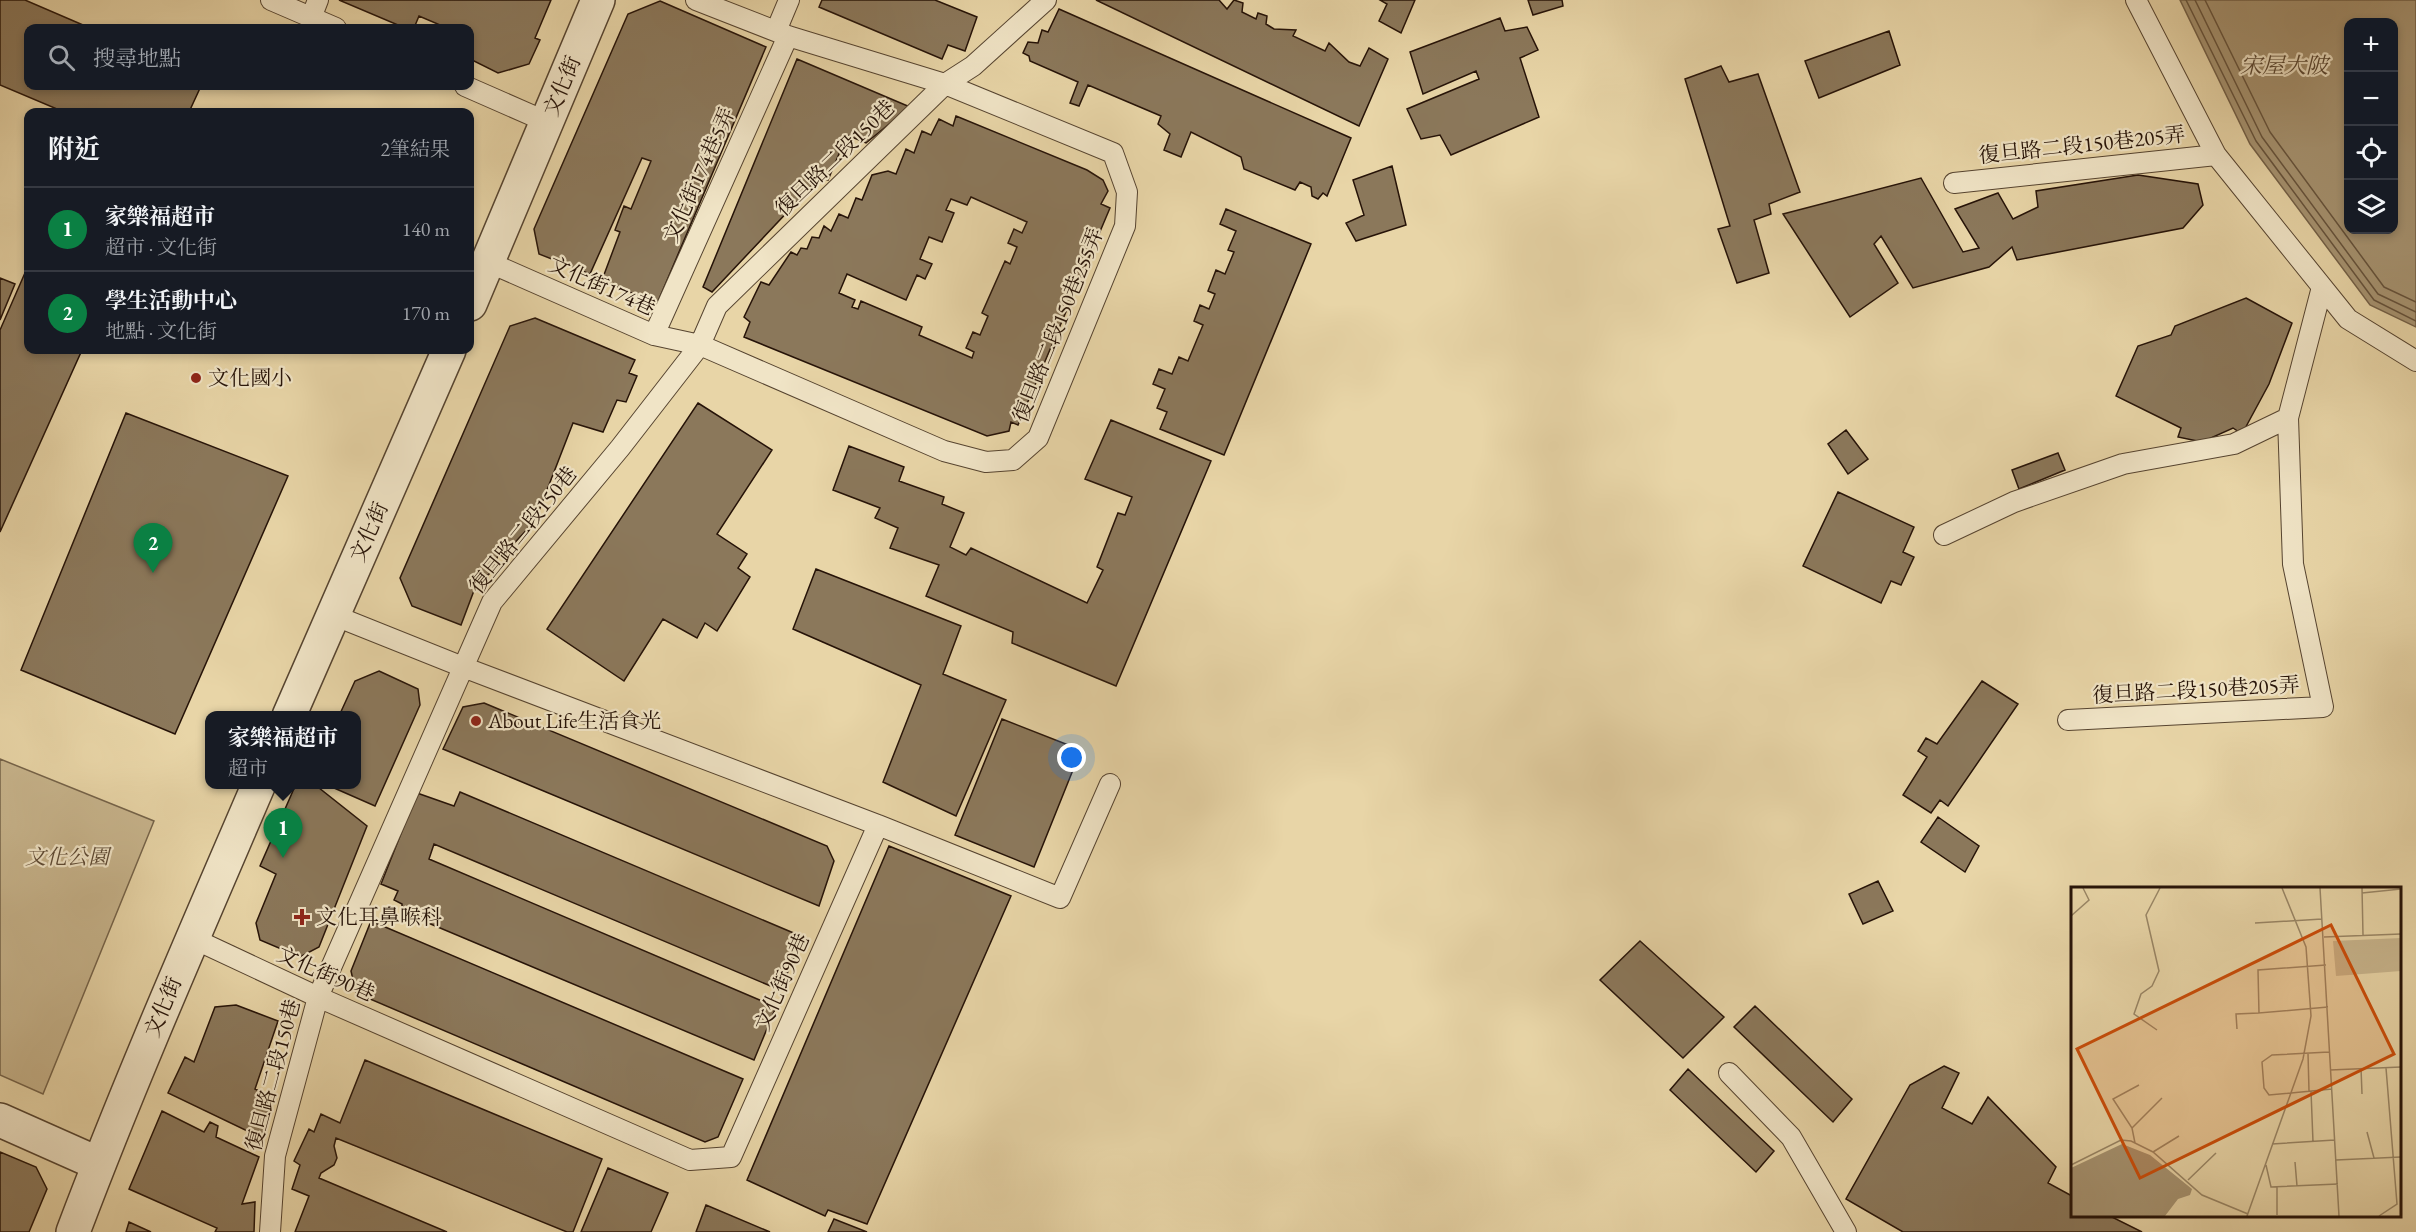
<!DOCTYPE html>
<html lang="zh-TW">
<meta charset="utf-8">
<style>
:root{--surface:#171b24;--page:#242831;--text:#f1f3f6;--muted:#9ea1a6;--line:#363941;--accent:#0b8043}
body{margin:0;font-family:"EB Garamond","Noto Serif TC",serif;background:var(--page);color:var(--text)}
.controls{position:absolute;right:18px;top:18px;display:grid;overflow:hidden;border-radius:12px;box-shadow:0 3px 9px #0003}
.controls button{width:54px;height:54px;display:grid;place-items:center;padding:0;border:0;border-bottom:2px solid var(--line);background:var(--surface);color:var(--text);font:30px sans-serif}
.you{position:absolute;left:1072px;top:758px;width:21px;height:21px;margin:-15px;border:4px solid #fff;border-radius:50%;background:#1a73e8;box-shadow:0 0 0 9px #1a73e833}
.badge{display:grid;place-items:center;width:39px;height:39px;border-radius:50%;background:var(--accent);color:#fff;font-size:20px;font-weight:700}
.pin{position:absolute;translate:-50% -50px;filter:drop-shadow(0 2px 3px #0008)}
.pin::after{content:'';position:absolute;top:32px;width:21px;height:18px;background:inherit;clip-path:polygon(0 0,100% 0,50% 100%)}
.popup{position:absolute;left:205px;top:711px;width:156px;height:78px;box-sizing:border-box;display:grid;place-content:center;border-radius:12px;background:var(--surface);filter:drop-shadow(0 2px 4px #0005);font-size:20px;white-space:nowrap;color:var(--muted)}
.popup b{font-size:22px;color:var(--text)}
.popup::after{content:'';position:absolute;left:50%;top:100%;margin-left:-12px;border:12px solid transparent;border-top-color:var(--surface)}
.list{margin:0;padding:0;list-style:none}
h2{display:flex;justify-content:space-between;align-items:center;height:78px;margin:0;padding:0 24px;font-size:26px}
h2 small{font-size:20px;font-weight:400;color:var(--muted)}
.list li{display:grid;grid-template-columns:39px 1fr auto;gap:18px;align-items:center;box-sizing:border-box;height:84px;padding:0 24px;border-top:2px solid var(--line)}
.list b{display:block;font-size:22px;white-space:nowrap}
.list p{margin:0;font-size:20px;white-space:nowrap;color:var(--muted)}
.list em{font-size:20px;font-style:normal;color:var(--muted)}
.icon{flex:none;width:33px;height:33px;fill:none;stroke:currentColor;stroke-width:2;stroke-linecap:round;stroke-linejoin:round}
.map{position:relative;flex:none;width:2416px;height:1232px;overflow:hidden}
.search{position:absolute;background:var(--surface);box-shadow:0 3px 9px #0003;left:24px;top:24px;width:450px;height:66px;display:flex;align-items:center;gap:15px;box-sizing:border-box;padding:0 21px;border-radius:12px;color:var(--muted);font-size:22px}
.panel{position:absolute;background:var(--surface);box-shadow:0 3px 9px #0003;left:24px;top:108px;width:450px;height:246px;border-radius:12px}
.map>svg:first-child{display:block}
.green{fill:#c7b48c;stroke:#76644a;stroke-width:1.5}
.water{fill:#a69371;stroke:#736047;stroke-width:1.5;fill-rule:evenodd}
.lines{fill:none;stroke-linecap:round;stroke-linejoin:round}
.shore{stroke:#66533c;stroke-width:1.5}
.building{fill:#8b785b;stroke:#261308;stroke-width:1.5;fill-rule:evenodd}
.service-casing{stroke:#564430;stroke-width:22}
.minor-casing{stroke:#564430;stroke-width:36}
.service{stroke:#f0e4c6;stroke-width:20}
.minor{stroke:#f0e4c6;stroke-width:33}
.poi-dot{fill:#8f2418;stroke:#f0e4c6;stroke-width:2}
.labels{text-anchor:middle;stroke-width:4.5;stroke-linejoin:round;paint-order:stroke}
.street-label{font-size:21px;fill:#261308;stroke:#f0e4c6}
.poi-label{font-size:21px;fill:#261308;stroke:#f0e4c6;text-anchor:start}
.park-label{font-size:21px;font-style:italic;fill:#5e4b36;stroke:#f0e4c6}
.water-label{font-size:22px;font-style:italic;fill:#594632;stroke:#f0e4c6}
.inset-road{fill:none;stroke:#9a8767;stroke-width:1.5}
.view{fill:#cb4e0b;fill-opacity:0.15;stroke:#cb4e0b;stroke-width:3}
.inset-edge{fill:none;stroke:#261308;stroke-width:3}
</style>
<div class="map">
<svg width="2416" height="1232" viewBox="0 0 2416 1232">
<rect width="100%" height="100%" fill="#e8d5a7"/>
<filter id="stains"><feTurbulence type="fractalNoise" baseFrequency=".00333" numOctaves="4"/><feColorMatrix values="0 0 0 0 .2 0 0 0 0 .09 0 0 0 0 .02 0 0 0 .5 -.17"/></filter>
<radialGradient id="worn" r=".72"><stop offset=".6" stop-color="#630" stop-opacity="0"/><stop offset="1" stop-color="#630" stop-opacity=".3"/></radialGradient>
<!-- green -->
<path class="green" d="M0,759L154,821L43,1094L0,1075Z"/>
<!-- water -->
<path class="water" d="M2180,0H2416V327L2370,305L2250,144ZM2348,22H2394V230H2348Z"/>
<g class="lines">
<!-- shore -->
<path class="shore" d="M2186,0L2256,141L2374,300L2416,321
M2195,0L2262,137L2378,294L2416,312
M2205,0L2270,132L2384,287L2416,302"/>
</g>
<!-- building -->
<path class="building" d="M0,0H25L90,28H28V86H201L189,112H64L0,85Z
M339,0H551L535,38L540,40L529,64L498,73L470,59V28H447L419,16L414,28H405Z
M822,0H935L977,17L965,51L948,45L942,59L819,7Z
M1096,0H1219L1227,9L1234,0L1243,3L1242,12L1256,19L1258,13L1267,16L1266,24L1274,29L1296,30L1293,36L1325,51L1329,43L1349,62L1360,66L1369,48L1388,59L1359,126Z
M1380,0H1415L1401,33L1379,21L1387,4Z
M1528,0H1562L1563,6L1533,15Z
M660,1L766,47L657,304L602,280L620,232L615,230L624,206L631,209L651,161L642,158L590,274L539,254L534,229L628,14Z
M1059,9L1351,138L1327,196L1323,193L1318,199L1312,196L1311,187L1300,182L1295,190L1244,169L1241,157L1191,132L1181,157L1164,150L1170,134L1158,124L1161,116L1088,85L1079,106L1070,103L1078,82L1030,61L1029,56L1023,53L1028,42L1038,43L1042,30L1048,32Z
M1500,18L1505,31L1527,27L1538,50L1520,58L1539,117L1451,155L1440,135L1421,139L1407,109L1479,79L1476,71L1423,94L1410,52Z
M1889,31L1900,65L1819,98L1805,61Z
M797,59L910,107L866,143L847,135L828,180L816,176L810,188L712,292L703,287Z
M1721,66L1729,82L1758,74L1800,192L1769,204L1771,214L1754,220L1769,273L1737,283L1718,229L1730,226L1685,79Z
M956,116L1087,170L1103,180L1108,191L1101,204L1110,208L1018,425L1011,422L1009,431L987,436L744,337L750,322L744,317L761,282L769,285L791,252L797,255L801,248L807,249L812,237L819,238L824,226L831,231L839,214L848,218L856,198L862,200L872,175L888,171L896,174L906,149L914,153L922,131L931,135L939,119L953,126ZM971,197L1027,222L1022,233L1014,229L1008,243L1017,247L1010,264L1005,261L982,313L988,316L980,335L973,332L966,348L974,352L972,358L919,335L922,327L861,301L858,309L852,307L855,300L839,293L847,274L906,300L917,275L925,279L932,264L920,259L929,237L942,242L954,213L946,210L951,199L967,205Z
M1392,166L1406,225L1356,241L1346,223L1364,215L1353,180Z
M2138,175L2198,184L2203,205L2183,228L2017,260L2012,247L1989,267L1913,288L1881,236L1874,244L1898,283L1850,317L1783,214L1921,178L1963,252L1979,248L1955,209L1998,193L2013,219L2038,207L2036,191Z
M1226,209L1311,244L1224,455L1160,429L1167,412L1157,408L1165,389L1153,384L1159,369L1172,374L1179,357L1188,361L1203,325L1194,321L1200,305L1209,309L1215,294L1208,291L1216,270L1225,274L1234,252L1228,250L1236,231L1220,224Z
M28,266V350H82L0,532V330Z
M0,278L15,284L0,320Z
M2246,298L2292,323L2269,384L2242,434L2233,428L2202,442L2178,437L2181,428L2116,396L2138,346L2171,335L2175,326Z
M535,318L635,360L629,373L637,376L626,402L617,400L603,432L573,423L535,521L507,551L500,549L493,570L475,588L461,625L412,606L400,578L510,326Z
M698,403L772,450L717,534L747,554L738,568L750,577L717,631L705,623L697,638L663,619L624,681L547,629Z
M126,413L288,476L175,734L21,670Z
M1111,420L1211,461L1116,686L1012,643L1013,632L926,596L939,565L890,548L898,528L875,518L880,508L833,490L849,446L904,467L899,481L944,497L942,504L964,513L950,547L966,555L971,548L1087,603L1103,570L1097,567L1118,513L1125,515L1132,497L1085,479Z
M1846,430L1868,459L1848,474L1828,444Z
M2058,453L2065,470L2019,489L2012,470Z
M1838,492L1914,527L1903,552L1914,557L1901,585L1891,581L1881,603L1803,566Z
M816,569L961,626L943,674L1006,700L956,816L883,782L921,685L793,629Z
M379,671L418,689L420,705L375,806L325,784H356V716H339L355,681Z
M1982,681L2018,704L1948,806L1940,800L1931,813L1903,795L1927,757L1918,751L1926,738L1937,744Z
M484,703L827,846L834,861L819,906L443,749L463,707Z
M1002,719L1081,750L1034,867L955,835Z
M296,784H314L367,826L319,947L300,957L260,940L256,923L276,874L260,866Z
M460,792L803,937L780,990L434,844L429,859L776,1007L754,1060L402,912V904L394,900L398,891L381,884L417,793L454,806Z
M1938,817L1979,846L1965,872L1921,842Z
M889,846L1011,896L867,1224L828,1210L825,1216L747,1180Z
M1878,881L1893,911L1863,924L1849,894Z
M371,921L743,1079L718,1137L705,1142L356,993L351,971Z
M1640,941L1724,1017L1683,1058L1600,980Z
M236,1005L278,1021L255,1089L271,1096L262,1138L168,1093L185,1057L194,1062L215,1007Z
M1755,1006L1852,1099L1833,1122L1734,1027Z
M365,1060L602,1159L573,1232H567L336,1138L334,1146L337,1158L334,1165L321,1173L319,1178L447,1232H295L309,1196L292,1189L300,1165L294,1161L309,1129L314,1132L321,1114L340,1123Z
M1944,1066L1959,1073L1942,1108L1972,1124L1988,1097L2056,1167L2048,1183L2072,1196V1216H2110L2142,1232H1903L1846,1199L1910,1085Z
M1688,1069L1774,1151L1756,1172L1670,1090Z
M162,1111L204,1132L210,1122L218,1126L216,1137L259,1157L242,1204L255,1202L254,1232H215L217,1228L129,1189Z
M0,1152L36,1167L47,1189L29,1232H0Z
M608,1168L668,1193L651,1232H581Z
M706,1205L770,1232H696Z
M834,1219L867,1232H828Z
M129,1222L151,1232H126Z"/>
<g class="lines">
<!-- service casing -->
<g class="service-casing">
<path id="service" d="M271,0L336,28
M2136,0L2216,155L2348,319L2416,361
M311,18L318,0
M776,31L789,0
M465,86L547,122
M1954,183L2216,155
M488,262L654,335L700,345L944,451L986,462L1013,460L1038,438L1125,226L1127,192L1113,153L945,84L788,36L696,0
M654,335L788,36
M1944,535L2014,502L2123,464L2234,444L2288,418
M2068,720L2323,707L2293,564L2288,418L2322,287
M878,825L1060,898L1110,784
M192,938L318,997L690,1160L731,1157L878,825L463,667L333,615
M1729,1073L1791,1137L1846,1232
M270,1232L275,1156L318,997L492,602L620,448L700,345L717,306L945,84L973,66L1046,0"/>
</g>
<!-- minor casing -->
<g class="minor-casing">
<path id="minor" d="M470,304L598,0
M289,716L449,350
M0,1120L99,1164
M73,1232C130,1081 195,933 259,784"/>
</g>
<!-- service -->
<use href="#service" class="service"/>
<!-- minor -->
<use href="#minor" class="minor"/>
</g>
<!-- markers -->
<g class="poi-dot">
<circle cx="196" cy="378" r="6"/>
<circle cx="476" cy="721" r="6"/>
<path d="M299 908h6v6h6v6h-6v6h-6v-6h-6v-6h6z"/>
</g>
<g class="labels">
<!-- street labels -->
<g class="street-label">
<text transform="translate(562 86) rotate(-67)" y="7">文化街</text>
<text transform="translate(2082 145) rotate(-6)" y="7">復旦路二段150巷205弄</text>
<text transform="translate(835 158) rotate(-44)" y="7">復旦路二段150巷</text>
<text transform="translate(699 175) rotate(-66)" y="7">文化街174巷5弄</text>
<text transform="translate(602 286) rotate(24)" y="7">文化街174巷</text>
<text transform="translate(1058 325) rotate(-68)" y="7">復旦路二段150巷255弄</text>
<text transform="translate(523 530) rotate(-51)" y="7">復旦路二段150巷</text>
<text transform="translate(369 532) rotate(-66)" y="7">文化街</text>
<text transform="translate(2196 690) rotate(-3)" y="7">復旦路二段150巷205弄</text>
<text transform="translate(326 974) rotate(24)" y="7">文化街90巷</text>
<text transform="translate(782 982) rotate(-66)" y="7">文化街90巷</text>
<text transform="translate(163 1007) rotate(-67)" y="7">文化街</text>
<text transform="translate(273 1075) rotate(-75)" y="7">復旦路二段150巷</text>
</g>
<!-- poi labels -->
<g class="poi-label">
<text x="208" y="385">文化國小</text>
<text x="488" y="728">About Life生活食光</text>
<text x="316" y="924">文化耳鼻喉科</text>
</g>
<!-- park labels -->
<g class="park-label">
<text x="67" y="864">文化公園</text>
</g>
<!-- water labels -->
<g class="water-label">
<text x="2284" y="73">宋屋大陂</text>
</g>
</g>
<!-- overview -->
<g transform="translate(2071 887)">
<rect width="330" height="330" fill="#e8d5a7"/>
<path d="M330,51V84L265,89L262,54Z" fill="#c7b48c"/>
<path d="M51,257L79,268L121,302L119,308L107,312L94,329H0V281Z" fill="#a69371"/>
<path class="inset-road" d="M249,1L268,329M291,1L292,48M291,6L330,2M0,29L18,13L12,1M184,36L251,32M253,50L330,47M255,78L187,83L188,126L257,120M166,142L165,127L188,126M86,143L63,127L70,107L81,99L88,84L75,28L89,1M258,165L201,168L191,175L193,201L198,208L261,202M237,166L238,204M290,181L291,207M259,183L330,180M240,204L242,255M61,241L91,211M296,245L303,271M64,256L61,241L42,212L68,198M201,257L264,253M82,265L108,249M265,273L330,270M224,275L226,299M0,278L50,253L60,254L82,265L131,308L177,327M195,278L200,300L267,297M117,293L145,266M206,300V328M176,329L232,172L240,129L235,60L211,1M308,329L326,317L315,181"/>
<path class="view" d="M260,38L323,167L69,291L6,162Z"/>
<rect width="330" height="330" class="inset-edge"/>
</g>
<rect width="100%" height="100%" filter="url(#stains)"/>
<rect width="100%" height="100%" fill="url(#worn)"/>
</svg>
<div class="controls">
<button>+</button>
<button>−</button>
<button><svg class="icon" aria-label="locate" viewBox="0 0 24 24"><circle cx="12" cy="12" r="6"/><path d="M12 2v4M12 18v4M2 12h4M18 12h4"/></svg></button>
<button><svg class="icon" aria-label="layers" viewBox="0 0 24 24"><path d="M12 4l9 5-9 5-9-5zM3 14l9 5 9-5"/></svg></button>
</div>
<div class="you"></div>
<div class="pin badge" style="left:283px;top:858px">1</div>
<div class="popup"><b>家樂福超市</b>超市</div>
<div class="pin badge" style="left:153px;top:573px">2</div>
<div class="search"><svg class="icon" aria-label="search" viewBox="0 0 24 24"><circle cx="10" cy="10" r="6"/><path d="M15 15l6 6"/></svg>搜尋地點</div>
<section class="panel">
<h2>附近<small>2筆結果</small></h2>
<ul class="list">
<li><span class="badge">1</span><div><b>家樂福超市</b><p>超市 · 文化街</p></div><em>140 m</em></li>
<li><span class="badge">2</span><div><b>學生活動中心</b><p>地點 · 文化街</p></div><em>170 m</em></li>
</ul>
</section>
</div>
